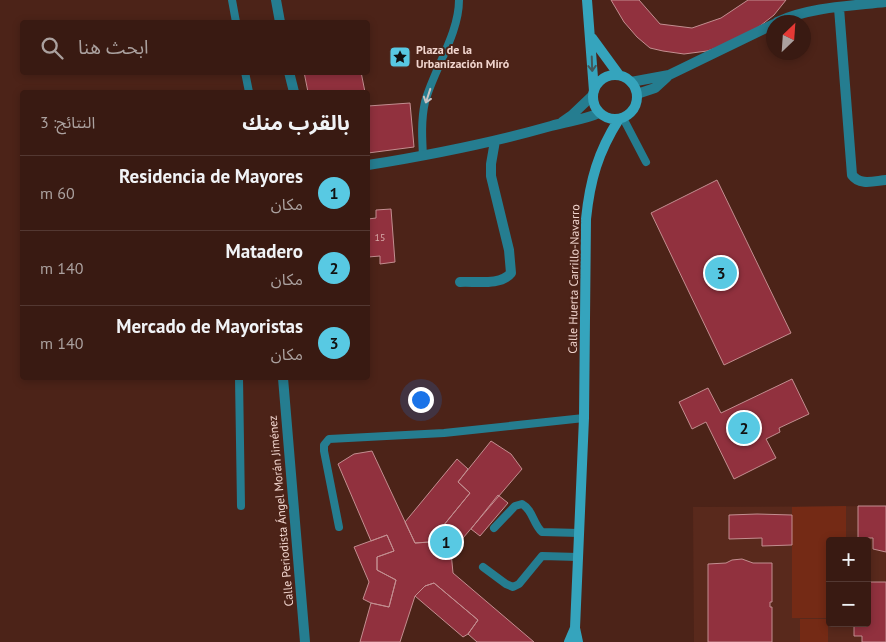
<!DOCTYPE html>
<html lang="ar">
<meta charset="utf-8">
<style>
:root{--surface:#391a12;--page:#40231b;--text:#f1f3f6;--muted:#aba19f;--line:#533832;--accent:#58c9e3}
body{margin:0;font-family:"PT Sans","Noto Sans Arabic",sans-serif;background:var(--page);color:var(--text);direction:rtl}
.controls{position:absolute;right:15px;bottom:15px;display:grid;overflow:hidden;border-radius:5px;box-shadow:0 2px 8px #0003}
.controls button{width:45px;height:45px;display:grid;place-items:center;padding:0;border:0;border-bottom:1px solid var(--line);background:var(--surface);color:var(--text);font:25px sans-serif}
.compass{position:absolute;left:766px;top:15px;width:45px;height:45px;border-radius:50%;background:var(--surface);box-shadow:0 2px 8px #0003;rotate:25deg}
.you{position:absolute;left:420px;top:399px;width:18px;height:18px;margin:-12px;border:4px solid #fff;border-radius:50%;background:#1a73e8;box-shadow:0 0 0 8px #1a73e833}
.badge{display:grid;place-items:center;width:32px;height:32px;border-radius:50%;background:var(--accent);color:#111;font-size:16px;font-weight:700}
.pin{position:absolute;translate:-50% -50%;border:2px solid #fff;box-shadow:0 1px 5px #0006}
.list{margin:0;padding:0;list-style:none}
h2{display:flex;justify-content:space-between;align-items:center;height:65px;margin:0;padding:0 20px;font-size:21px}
h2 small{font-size:16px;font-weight:400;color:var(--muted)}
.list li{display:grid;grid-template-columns:32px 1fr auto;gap:15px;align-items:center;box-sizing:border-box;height:75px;padding:0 20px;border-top:1px solid var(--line)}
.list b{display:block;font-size:19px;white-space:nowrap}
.list p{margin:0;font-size:16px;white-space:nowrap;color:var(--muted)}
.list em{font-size:16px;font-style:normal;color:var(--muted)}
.icon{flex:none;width:28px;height:28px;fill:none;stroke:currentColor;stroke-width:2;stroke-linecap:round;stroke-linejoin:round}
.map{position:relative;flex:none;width:886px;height:642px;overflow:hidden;direction:ltr}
.search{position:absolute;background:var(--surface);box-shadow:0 2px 8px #0003;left:20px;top:20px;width:350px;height:55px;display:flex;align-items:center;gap:12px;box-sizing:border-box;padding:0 18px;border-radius:5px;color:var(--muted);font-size:19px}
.panel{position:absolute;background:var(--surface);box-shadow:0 2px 8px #0003;left:20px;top:90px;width:350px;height:290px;border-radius:5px;direction:rtl}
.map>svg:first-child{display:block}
.built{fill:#59291c;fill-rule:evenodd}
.pitch{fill:#742a15}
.building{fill:#91313e;stroke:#c38e90}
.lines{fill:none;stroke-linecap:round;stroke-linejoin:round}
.lane{stroke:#257d90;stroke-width:8}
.street{stroke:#257d90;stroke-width:10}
.secondary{stroke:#35a4bd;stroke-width:10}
.oneway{stroke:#43575a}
.oneway2{stroke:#c8c3c2}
.labels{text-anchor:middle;stroke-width:4;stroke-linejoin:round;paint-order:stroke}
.number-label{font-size:10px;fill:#d9acaa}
.poi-label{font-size:12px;font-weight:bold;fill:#f1d5ce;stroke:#4c2318;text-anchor:start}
.street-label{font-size:12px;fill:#f1d5ce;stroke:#4c2318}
</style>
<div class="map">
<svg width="886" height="642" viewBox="0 0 886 642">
<rect width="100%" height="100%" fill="#4c2318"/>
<!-- built -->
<path class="built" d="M886,506V642H694L693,507ZM830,541H867V623H830Z"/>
<!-- pitch -->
<path class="pitch" d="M846,506V541H830V618H792V507Z
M800,619H828V642H800Z"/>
<!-- building -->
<path class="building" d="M611,0H639L660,24L692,28L721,18L748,0H786L774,15L760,26L735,42L707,51L684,54L663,51L650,48L637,37L624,22Z
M304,72H361L365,92H308Z
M410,103L414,147L368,153V104V106Z
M717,180L791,333L724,365L651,213Z
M391,209L395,262L380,264V256L368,257V219L376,218V210Z
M792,379L809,414L779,428L780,432L766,439L776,458L734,479L706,422L692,429L679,402L708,388L721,413Z
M491,441L511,454L522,469L451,552L453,573L534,642H477L468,634L478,620L434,583L425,586L415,596L400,642H360L371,603L389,607L396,580L377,570V557L394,551L387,535L371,541L338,464L354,454L372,451L415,543L430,542L470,493L458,482Z
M457,459L468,469L458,482L470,493L430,542L415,543L405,522Z
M498,495L508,503L480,536L471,529Z
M858,506H886V552L873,549V538H858Z
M757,514L792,515V545L762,546V538L729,539V515Z
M387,535L394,551L377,557V570L396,580L389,607L371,603L363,599L369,582L354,547Z
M742,559L753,563H772V602H770V607H772V642H708V564L726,563L732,560Z
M867,582H886V642H862V636H854V623H867Z
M434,583L478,620L468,634L463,637L415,596L425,586Z"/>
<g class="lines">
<!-- lane -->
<path class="lane" d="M232,0L236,22
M245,72L249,92
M623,118L646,162
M423,156C422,138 421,120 425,102C434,69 459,34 459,0
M239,378L241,506
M339,527L324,451V445L329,439L444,433L584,418
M494,528L515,506L522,504C533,510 533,524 542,532L579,533
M483,567L506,584L513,587L519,584L542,556L578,557"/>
<!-- street -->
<path class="street" d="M276,0L280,22
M839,8L852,175C860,186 874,181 886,180
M777,22C810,7 850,6 886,2
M289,72L294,92
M631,82L669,75L774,24
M637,94L655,88L667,77
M562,122L572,115L593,95
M368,165C430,155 491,143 551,126C568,121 584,120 599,113
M460,282C475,281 501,286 511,273L509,250L491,176V164L495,141
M283,378L305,642"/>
<!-- secondary -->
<path class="secondary" d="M587,0L594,91
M592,38L619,75
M593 97a22 22 0 1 1 44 0a22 22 0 1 1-44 0Z
M569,642L575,628
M578,642L575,628L584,418L586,219C590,180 598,152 619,119"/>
</g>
<!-- one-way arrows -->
<defs><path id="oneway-shaft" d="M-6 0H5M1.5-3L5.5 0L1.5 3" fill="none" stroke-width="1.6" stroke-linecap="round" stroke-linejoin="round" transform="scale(1.25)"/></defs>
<use class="oneway" href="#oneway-shaft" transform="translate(592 64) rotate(88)"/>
<use class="oneway2" href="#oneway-shaft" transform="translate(428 96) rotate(108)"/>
<!-- icons -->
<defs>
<g id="sight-square" transform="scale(1.125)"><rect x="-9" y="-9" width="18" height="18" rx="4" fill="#58c9e3" stroke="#4c2318"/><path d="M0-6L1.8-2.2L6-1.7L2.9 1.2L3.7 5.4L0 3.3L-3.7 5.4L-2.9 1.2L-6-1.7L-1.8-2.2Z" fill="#111"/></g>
</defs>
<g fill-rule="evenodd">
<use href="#sight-square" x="400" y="57"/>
</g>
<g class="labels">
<!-- number labels -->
<g class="number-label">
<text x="380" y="241">15</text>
</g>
<!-- poi labels -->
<g class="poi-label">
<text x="416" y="54">Plaza de la<tspan x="416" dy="14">Urbanización Miró</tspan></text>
</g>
<!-- street labels -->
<g class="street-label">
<text transform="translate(574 279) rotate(-89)" y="4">Calle Huerta Carrillo-Navarro</text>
<text transform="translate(281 511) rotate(-95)" y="4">Calle Periodista Ángel Morán Jiménez</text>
</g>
</g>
</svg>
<div class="controls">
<button>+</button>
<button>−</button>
</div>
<svg class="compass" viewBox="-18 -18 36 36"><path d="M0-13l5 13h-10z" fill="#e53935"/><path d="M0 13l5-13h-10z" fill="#aba19f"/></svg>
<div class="you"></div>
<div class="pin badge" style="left:446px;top:542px">1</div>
<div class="pin badge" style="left:744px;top:428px">2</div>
<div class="pin badge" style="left:721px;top:273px">3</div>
<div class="search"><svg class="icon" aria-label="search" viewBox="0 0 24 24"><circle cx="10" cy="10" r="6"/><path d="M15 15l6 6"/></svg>ابحث هنا</div>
<section class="panel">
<h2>بالقرب منك<small>النتائج: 3</small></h2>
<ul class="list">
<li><span class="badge">1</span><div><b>Residencia de Mayores</b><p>مكان</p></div><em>60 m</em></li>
<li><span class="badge">2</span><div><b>Matadero</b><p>مكان</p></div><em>140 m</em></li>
<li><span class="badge">3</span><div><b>Mercado de Mayoristas</b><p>مكان</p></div><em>140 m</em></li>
</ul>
</section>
</div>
